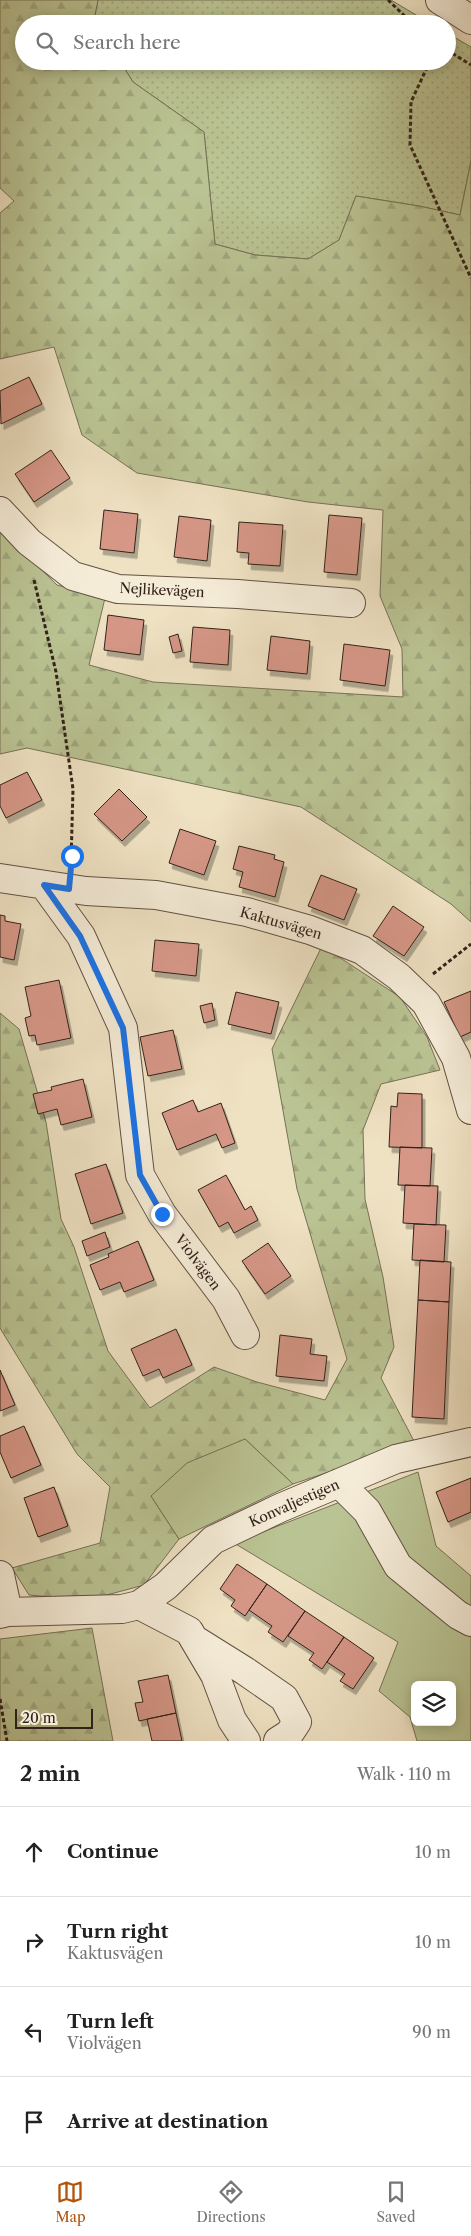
<!DOCTYPE html>
<meta charset="utf-8">
<style>
:root{--surface:#fff;--page:#f2f2f2;--text:#222;--muted:#767676;--line:#e0e0e0;--accent:#b45309}
body{margin:0;font-family:"Libre Caslon Text",serif;background:var(--page);color:var(--text)}
.controls{position:absolute;right:15px;bottom:15px;display:grid;overflow:hidden;border-radius:8px;box-shadow:0 2px 12px #0003}
.controls button{width:45px;height:45px;display:grid;place-items:center;padding:0;border:0;border-bottom:1px solid var(--line);background:var(--surface);color:var(--text);font:25px sans-serif}
.scale{position:absolute;left:15px;bottom:12px;width:78px;box-sizing:border-box;padding-left:5px;border:2px solid #32221a;border-top:0;font-size:14px;line-height:18px;white-space:nowrap;color:#32221a;-webkit-text-stroke:4px #f5ecd8;paint-order:stroke}
.stop{position:absolute;width:15px;height:15px;margin:-11px;border:4px solid #1a73e8;border-radius:50%;background:#fff}
.stop.end{background:#1a73e8;border-color:#fff;box-shadow:0 1px 5px #0008}
.list{margin:0;padding:0;list-style:none}
h2{display:flex;justify-content:space-between;align-items:center;height:65px;margin:0;padding:0 20px;font-size:21px}
h2 small{font-size:16px;font-weight:400;color:var(--muted)}
.list li{display:grid;grid-template-columns:32px 1fr auto;gap:15px;align-items:center;box-sizing:border-box;height:90px;padding:0 20px;border-top:1px solid var(--line)}
.list b{display:block;font-size:19px;white-space:nowrap}
.list p{margin:0;font-size:16px;white-space:nowrap;color:var(--muted)}
.list em{font-size:16px;font-style:normal;color:var(--muted)}
.icon{flex:none;width:28px;height:28px;fill:none;stroke:currentColor;stroke-width:2;stroke-linecap:round;stroke-linejoin:round}
.map{position:relative;flex:none;width:471px;height:1741px;overflow:hidden}
.search{position:absolute;background:var(--surface);box-shadow:0 2px 12px #0003;left:15px;right:15px;top:15px;height:55px;display:flex;align-items:center;gap:12px;box-sizing:border-box;padding:0 18px;border-radius:28px;color:var(--muted);font-size:19px}
.sheet{height:425px;background:var(--surface)}
nav{display:flex;justify-content:space-around;align-items:center;box-sizing:border-box;height:70px;border-top:1px solid var(--line);background:var(--surface);font-size:14px;color:var(--muted)}
nav a{display:grid;justify-items:center;gap:2px}
nav .on{color:var(--accent)}
.map>svg:first-child{display:block}
.grass{fill:url(#grass-dots);stroke:#767256}
.forest{fill:url(#forest-firs);stroke:#767256}
.green{fill:#bac393;stroke:#767256;fill-rule:evenodd}
.building{fill:#d69787;stroke:#32221a;filter:url(#shadow)}
.lines{fill:none;stroke-linecap:round;stroke-linejoin:round}
.minor-casing{stroke:#615244;stroke-width:30}
.path{stroke:#32221a;stroke-width:3;stroke-dasharray:4 2.5;stroke-linecap:butt}
.minor{stroke:#f5ecd8;stroke-width:28}
.route{stroke:#1a73e8;stroke-width:6}
.labels{text-anchor:middle;stroke-width:5;stroke-linejoin:round;paint-order:stroke}
.street-label{font-size:14px;fill:#32221a;stroke:#f5ecd8}
</style>
<div class="map">
<svg width="471" height="1741" viewBox="0 0 471 1741">
<defs>
<pattern id="grass-dots" width="8" height="8" patternUnits="userSpaceOnUse" patternTransform="scale(1.25)"><rect width="8" height="8" fill="#bac393"/><path d="M2 2h.1M6 6h.1" fill="none" stroke="#a0a77e" stroke-width="1.8" stroke-linecap="round"/></pattern>
<pattern id="forest-firs" width="22" height="20" patternUnits="userSpaceOnUse" patternTransform="scale(1.25)"><rect width="22" height="20" fill="#bac393"/><path d="M5 1l3.5 6h-7zM16 11l3.5 6h-7z" fill="#a0a77e"/></pattern>
<filter id="shadow"><feDropShadow dx="3" dy="5.5" stdDeviation="0" flood-color="#0004"/></filter>
</defs>
<rect width="100%" height="100%" fill="#efe2c3"/>
<filter id="stains"><feTurbulence type="fractalNoise" baseFrequency=".004" numOctaves="4"/><feColorMatrix values="0 0 0 0 .2 0 0 0 0 .09 0 0 0 0 .02 0 0 0 .5 -.17"/></filter>
<radialGradient id="worn" r=".72"><stop offset=".6" stop-color="#630" stop-opacity="0"/><stop offset="1" stop-color="#630" stop-opacity=".3"/></radialGradient>
<!-- grass -->
<path class="grass" d="M98,0H391L431,24H96L94,20Z
M447,33L471,47V161L460,215L419,206L356,196L339,240L308,259L255,255L215,244L204,132L133,82L120,61H447Z"/>
<!-- forest -->
<path class="forest" d="M0,0H98L94,20L96,24H24V61H120L133,82L204,132L215,244L255,255L308,259L339,240L356,196L419,206L460,215L471,161V922L451,904L301,807L27,748L0,754V529L57,585L105,598L89,665L153,682L403,697L402,649L380,596L383,510L308,502L137,473L82,435L54,347L0,359V213L14,201L0,188Z
M322,946L400,997L427,1037L440,1070L381,1084L363,1130L365,1199L383,1277L394,1347L381,1378L415,1443L293,1484L245,1439L151,1496L179,1539L144,1585L88,1600L29,1595L12,1568L100,1543L110,1487L77,1454L0,1328V1013L19,1029L46,1122L61,1219L74,1247L108,1351L150,1408L214,1367L257,1382L325,1400L347,1359L297,1189L272,1049Z
M92,1628L113,1741H0V1639Z"/>
<!-- green -->
<path class="green" d="M245,1439L293,1484L179,1539L151,1496L187,1463Z
M418,1472L436,1546L471,1576V1741H417L410,1717L379,1691L398,1642L234,1543ZM415,1685H452V1722H415Z"/>
<!-- building -->
<path class="building" d="M29,377L42,404L1,424L0,391Z
M51,450L70,478L34,502L15,474Z
M104,510L138,514L134,553L100,549Z
M329,515L362,518L357,575L324,572Z
M179,516L211,520L207,561L174,557Z
M239,522L283,525L280,566L248,564L249,553L237,552Z
M108,615L144,620L140,655L104,650Z
M193,627L230,630L228,665L190,662Z
M178,634L182,651L173,653L169,637Z
M271,636L310,641L307,674L267,670Z
M344,644L390,650L385,686L340,680Z
M27,772L42,800L6,818L0,806V785Z
M119,789L147,817L122,841L94,814Z
M180,829L216,841L204,875L169,863Z
M239,846L275,855L274,859L284,862L275,897L239,887L243,872L233,869Z
M321,875L357,889L344,920L308,906Z
M393,906L424,927L404,956L373,936Z
M0,915L5,916V921L21,924L14,960L0,957Z
M155,940L199,944L196,976L152,971Z
M59,980L71,1038L37,1045L35,1035L29,1036L25,1018L31,1016L25,987Z
M471,991V1032L460,1037L444,1002Z
M236,992L279,1002L271,1034L228,1024Z
M212,1003L215,1020L204,1023L200,1006Z
M173,1030L182,1069L148,1076L140,1037Z
M83,1079L92,1117L61,1125L57,1109L38,1114L33,1094L52,1090L51,1087Z
M398,1093L422,1094V1148L389,1147L391,1106L397,1107Z
M193,1100L198,1112L221,1103L235,1143L222,1148L216,1134L177,1150L162,1113Z
M400,1147L432,1148L430,1186L398,1185Z
M106,1164L123,1213L91,1224L75,1174Z
M226,1175L245,1210L251,1206L258,1220L234,1233L228,1222L219,1227L198,1190Z
M405,1185L438,1186L436,1225L403,1223Z
M414,1224L446,1225L444,1262L412,1260Z
M105,1232L110,1247L87,1256L82,1241Z
M138,1241L154,1280L124,1292L120,1282L100,1290L90,1265L109,1257L108,1254Z
M268,1243L291,1276L265,1294L242,1261Z
M420,1260L451,1262L449,1302L418,1300Z
M418,1300L449,1302L444,1419L412,1417Z
M176,1329L192,1365L163,1378L159,1369L143,1376L131,1349Z
M280,1335L312,1339L310,1354L327,1356L324,1381L276,1376Z
M0,1370L15,1405L0,1411Z
M24,1426L41,1465L11,1478L0,1452V1436Z
M471,1478V1512L448,1522L436,1492Z
M54,1487L68,1526L38,1537L24,1498Z
M237,1564L267,1584L245,1616L231,1606L235,1600L220,1589Z
M267,1584L305,1611L283,1642L268,1632L272,1626L249,1610Z
M305,1611L344,1637L322,1669L309,1660L314,1653L288,1636Z
M344,1637L374,1658L353,1689L340,1681L345,1674L327,1662Z
M168,1675L176,1713L139,1721L135,1703L143,1702L138,1681Z
M176,1713L182,1741H152L147,1719Z"/>
<g class="lines">
<!-- minor casing -->
<g class="minor-casing">
<path id="minor" d="M440,0L471,20
M0,511L29,542L73,576L118,589L238,594L351,603
M0,878L86,891L156,895L247,912L310,930L362,950L399,977L426,1003L456,1058L471,1110
M44,885L81,936L123,1028L140,1175L162,1214L226,1299L245,1335
M339,1483L367,1511L398,1566L458,1615L471,1622
M0,1575L8,1612
M139,1605L189,1631L215,1675L232,1720L246,1741
M0,1614L8,1612L122,1609L139,1605L166,1586L213,1540L280,1508L396,1459L471,1442
M197,1641L245,1671L284,1698L297,1722L289,1734L278,1741"/>
</g>
<!-- path -->
<path class="path" d="M388,0L413,24
M447,50L471,65
M430,61L411,102L410,145L471,278
M34,580L56,672L73,789L71,862
M433,974L471,944
M0,1699L7,1741"/>
<!-- minor -->
<use href="#minor" class="minor"/>
</g>
<g class="lines">
<!-- route -->
<path class="route" d="M72,856L69,889L44,885L80,936L123,1028L140,1175L162,1214"/>
</g>
<g class="labels">
<!-- street labels -->
<g class="street-label">
<text transform="translate(162 590) rotate(3)" y="5">Nejlikevägen</text>
<text transform="translate(281 923) rotate(16)" y="5">Kaktusvägen</text>
<text transform="translate(198 1262) rotate(53)" y="5">Violvägen</text>
<text transform="translate(294 1503) rotate(-24)" y="5">Konvaljestigen</text>
</g>
</g>
<rect width="100%" height="100%" filter="url(#stains)"/>
<rect width="100%" height="100%" fill="url(#worn)"/>
</svg>
<div class="controls">
<button><svg class="icon" aria-label="layers" viewBox="0 0 24 24"><path d="M12 4l9 5-9 5-9-5zM3 14l9 5 9-5"/></svg></button>
</div>
<div class="scale">20 m</div>
<div class="stop" style="left:72px;top:856px"></div>
<div class="stop end" style="left:162px;top:1214px"></div>
<div class="search"><svg class="icon" aria-label="search" viewBox="0 0 24 24"><circle cx="10" cy="10" r="6"/><path d="M15 15l6 6"/></svg>Search here</div>
</div>
<section class="sheet">
<h2>2 min<small>Walk · 110 m</small></h2>
<ul class="list">
<li><svg class="icon" aria-label="ahead" viewBox="0 0 24 24"><path d="M12 20V5M6 11l6-6 6 6"/></svg><div><b>Continue</b></div><em>10 m</em></li>
<li><svg class="icon" aria-label="right" viewBox="0 0 24 24"><path d="M7 20v-9h11M14 6l5 5-5 5"/></svg><div><b>Turn right</b><p>Kaktusvägen</p></div><em>10 m</em></li>
<li><svg class="icon" aria-label="left" viewBox="0 0 24 24"><path d="M17 20v-9H6M10 6l-5 5 5 5"/></svg><div><b>Turn left</b><p>Violvägen</p></div><em>90 m</em></li>
<li><svg class="icon" aria-label="arrive" viewBox="0 0 24 24"><path d="M6 21V4h12l-3 4 3 4H6"/></svg><div><b>Arrive at destination</b></div></li>
</ul>
</section>
<nav>
<a class="on"><svg class="icon" aria-label="map" viewBox="0 0 24 24"><path d="M3 6l6-2 6 2 6-2v14l-6 2-6-2-6 2zM9 4v14M15 6v14"/></svg>Map</a>
<a><svg class="icon" aria-label="directions" viewBox="0 0 24 24"><path d="M12 3l9 9-9 9-9-9zM9 14v-3h6M13 9l2 2-2 2"/></svg>Directions</a>
<a><svg class="icon" aria-label="saved" viewBox="0 0 24 24"><path d="M7 4h10v16l-5-4-5 4z"/></svg>Saved</a>
</nav>
